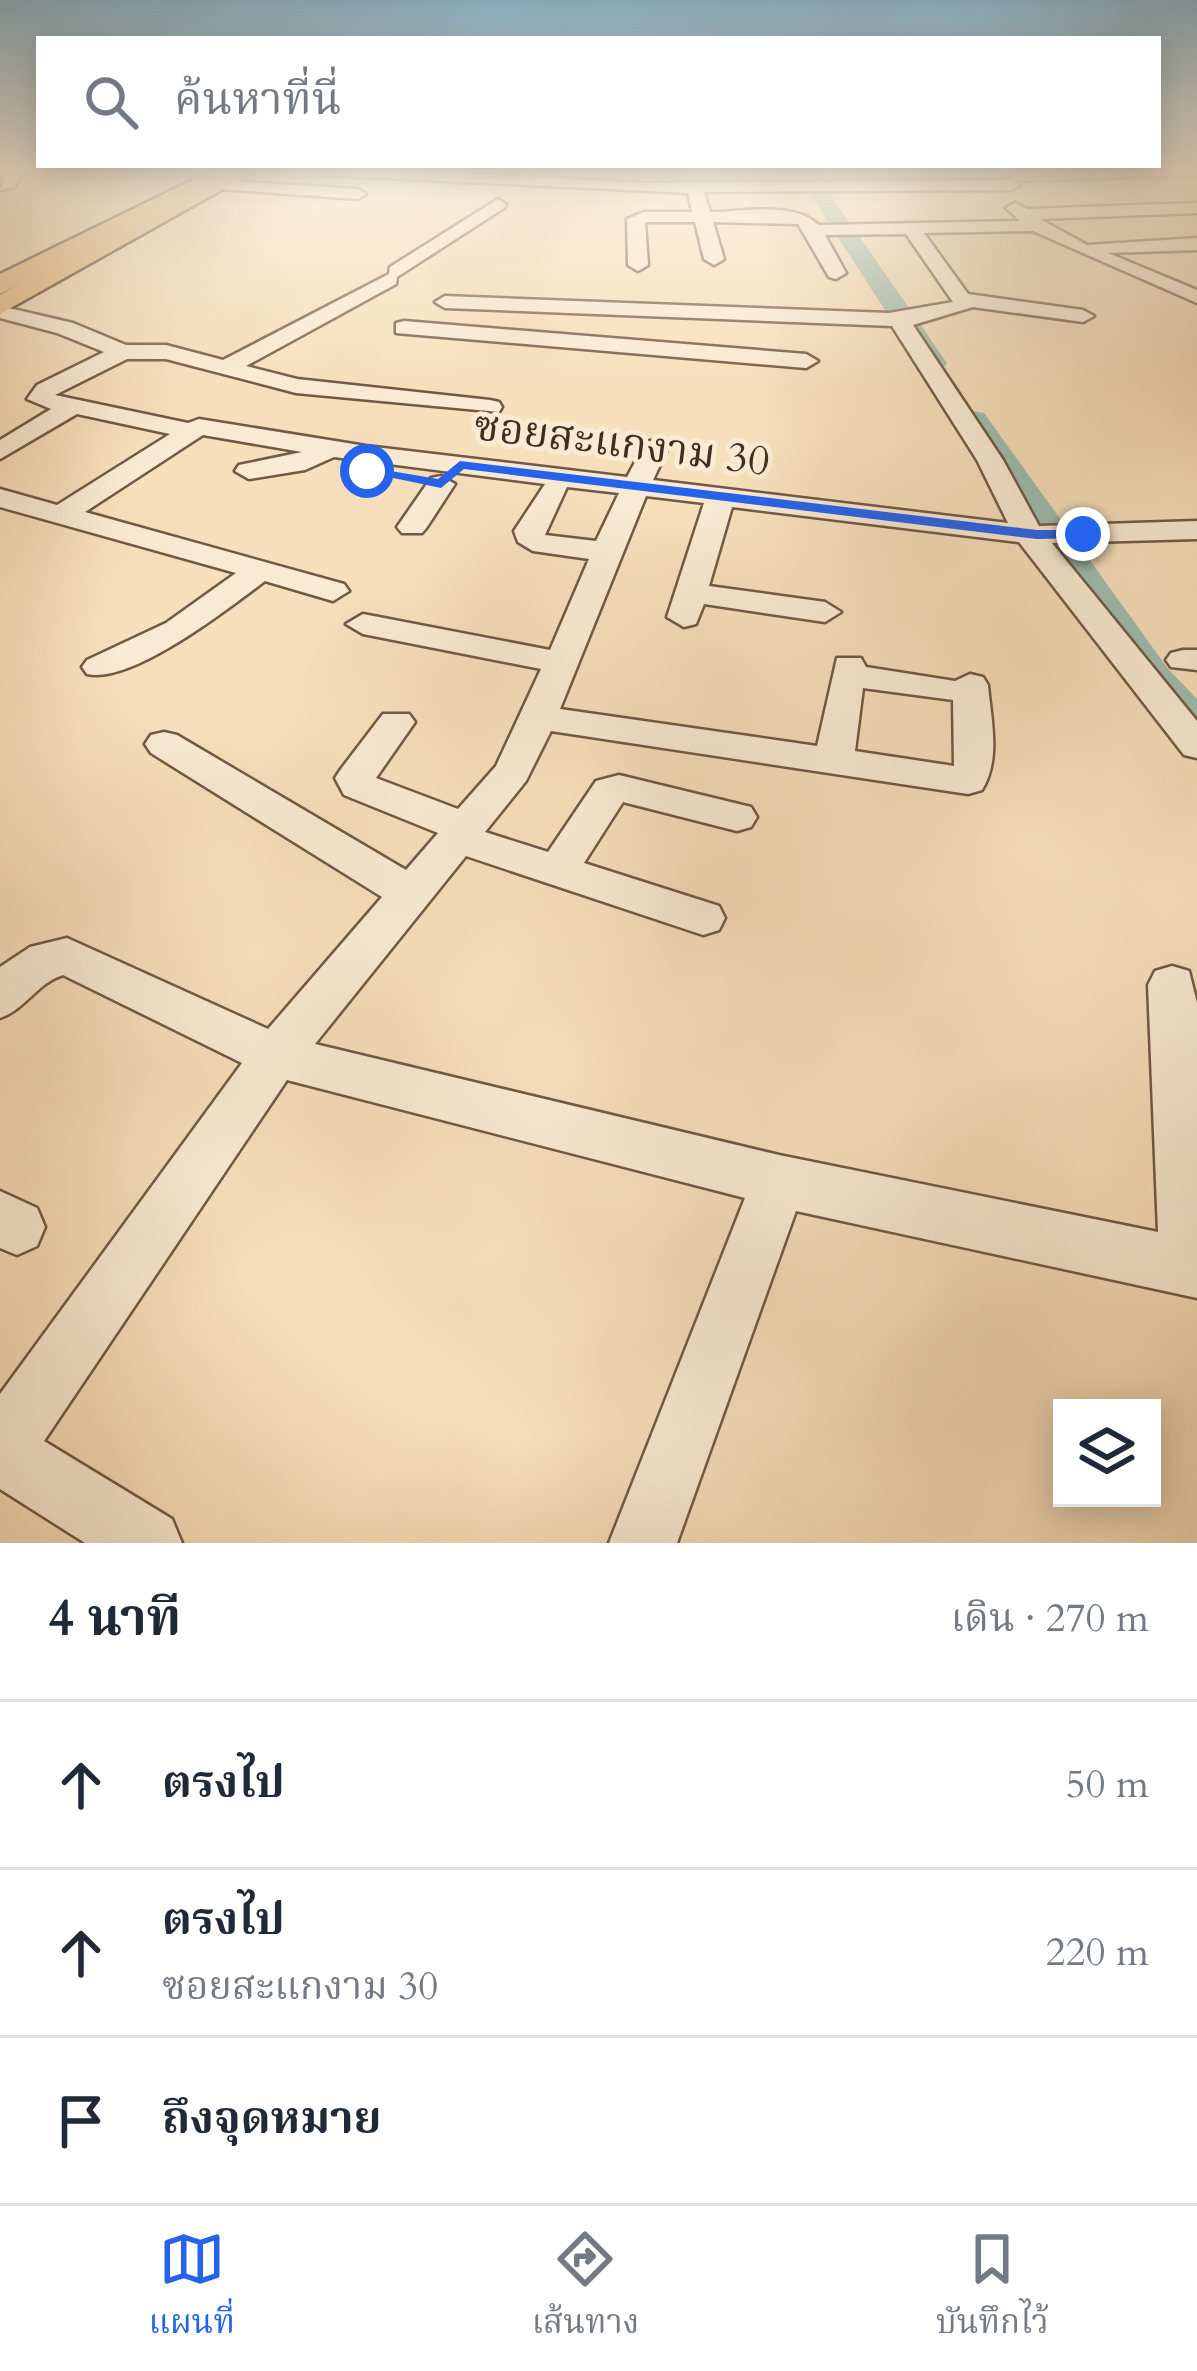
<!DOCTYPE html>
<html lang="th">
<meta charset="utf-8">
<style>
:root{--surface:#fff;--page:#f2f2f3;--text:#1f2937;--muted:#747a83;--line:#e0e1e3;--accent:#2563eb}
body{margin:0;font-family:Cardo,"Noto Serif Thai",serif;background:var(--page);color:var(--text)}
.controls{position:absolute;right:36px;bottom:36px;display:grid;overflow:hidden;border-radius:0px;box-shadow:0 6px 30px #0003}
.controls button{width:108px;height:108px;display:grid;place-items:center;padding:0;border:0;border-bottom:3px solid var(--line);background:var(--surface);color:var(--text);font:60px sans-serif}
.stop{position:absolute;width:36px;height:36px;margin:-27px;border:9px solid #2563eb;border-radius:50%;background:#fff}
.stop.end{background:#2563eb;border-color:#fff;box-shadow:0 3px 12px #0008}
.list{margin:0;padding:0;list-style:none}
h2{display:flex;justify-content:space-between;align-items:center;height:156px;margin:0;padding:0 48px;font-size:51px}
h2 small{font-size:39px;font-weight:400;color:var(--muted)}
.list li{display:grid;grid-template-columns:78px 1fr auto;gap:36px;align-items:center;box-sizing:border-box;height:168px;padding:0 48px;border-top:3px solid var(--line)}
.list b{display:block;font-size:45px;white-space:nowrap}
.list p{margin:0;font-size:39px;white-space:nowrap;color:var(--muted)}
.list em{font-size:39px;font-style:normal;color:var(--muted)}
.icon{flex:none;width:66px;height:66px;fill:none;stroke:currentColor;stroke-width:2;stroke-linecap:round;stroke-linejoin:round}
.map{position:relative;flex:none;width:1197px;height:1543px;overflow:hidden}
.search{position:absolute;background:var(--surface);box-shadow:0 6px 30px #0003;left:36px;right:36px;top:36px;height:132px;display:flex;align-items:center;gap:30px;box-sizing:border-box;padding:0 42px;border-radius:0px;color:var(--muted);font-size:45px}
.sheet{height:660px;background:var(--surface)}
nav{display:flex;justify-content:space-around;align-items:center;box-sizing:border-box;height:168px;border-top:3px solid var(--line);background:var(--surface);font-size:33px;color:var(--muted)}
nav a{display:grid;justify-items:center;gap:6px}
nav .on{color:var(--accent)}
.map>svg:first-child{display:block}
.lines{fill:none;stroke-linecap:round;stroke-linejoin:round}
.river{fill:#9dbdae;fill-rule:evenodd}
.minor-casing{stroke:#725945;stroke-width:5}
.major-casing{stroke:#452c1e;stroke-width:5}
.highway-casing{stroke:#452c1e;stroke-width:5}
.minor{fill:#faead3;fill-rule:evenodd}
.major{fill:#ecc07e;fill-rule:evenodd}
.highway{fill:#ecc07e;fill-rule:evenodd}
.route{fill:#2563eb}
.labels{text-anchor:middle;stroke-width:10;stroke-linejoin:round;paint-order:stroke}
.far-street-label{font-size:42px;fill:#452c1e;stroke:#faead3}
</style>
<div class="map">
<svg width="1197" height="1543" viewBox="0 0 1197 1543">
<rect width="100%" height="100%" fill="#f7dfbb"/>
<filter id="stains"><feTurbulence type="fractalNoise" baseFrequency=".00167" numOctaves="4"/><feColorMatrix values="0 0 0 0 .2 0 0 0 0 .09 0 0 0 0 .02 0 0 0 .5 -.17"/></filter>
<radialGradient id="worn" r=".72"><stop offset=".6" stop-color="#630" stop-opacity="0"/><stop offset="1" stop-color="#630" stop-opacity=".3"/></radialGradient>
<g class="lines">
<!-- river -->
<path class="river" d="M801,170H819L832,197L947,363L943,369H923L812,197Z
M973,411L984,413L1168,669L1197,699V742L1181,737L1138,687L957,420Z"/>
<!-- minor casing -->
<g class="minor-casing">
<path id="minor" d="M7,170H23L15,187L0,190Z
M316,170H404L645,183L1012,180L1020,185L1012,190L704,192L710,212C740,212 796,201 818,225L1020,221L1006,208L1015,203L1027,209L1197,203V213L1040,219L1087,245L1197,238V250L1108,253L1197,290V303L1033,231L924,233L968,294L1083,310L1094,316L1083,322L973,307L913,325L1003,460L1039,526L1197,521V539L1052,543L1197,721V758L1184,755L1019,542L732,507L709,586L825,602L841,612L825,622L704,604L696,624L684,627L667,617L704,503L646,496L560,709L817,746L837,658H861L866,667L955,681L970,674L983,677L988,685C991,720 1001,759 982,790L968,794L551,731L526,781L485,832L548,852L596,781L619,775L751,807L757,817L751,827L737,831L623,802L584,863L719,906L725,918L719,930L703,935L466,856L315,1044L779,1155L1158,1232L1148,985L1155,971L1172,966L1189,971L1197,1003V1298L796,1211L677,1543H609L745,1198L287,1080L44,1441L172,1519L182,1543H85L0,1489V1394L242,1063L63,975C37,983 26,1009 0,1018V967L30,947L67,938L268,1029L382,897L151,753L145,744L151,735L164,732L177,735L406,870L438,833L344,795L335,778L341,769L383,714H409L415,722L376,778L458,809L496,766L541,669L363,634L346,624L363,614L550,650L589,559L533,551L518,542L514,531L545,484L334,457L305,470L249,479L235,471L239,465L302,452L203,435L85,512L344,584L349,591L333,601L265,581C229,608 131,685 87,674L82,667L87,660L166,623L236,573L0,507V489L57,505L170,434L77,414L0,459V440L51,409L27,399L37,385L104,352L57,333L0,318V306L73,323L126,345H166L223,360L389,274L390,267L498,199L506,204L504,208L397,277L396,284L246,366L297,379L490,400L499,402L502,407L499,412L296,393L166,359H127L55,395L188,423L199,419L366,446L627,477L646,442L655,440L668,448L653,480L1008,523L977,460L892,326L445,308L435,302L445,296L889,313L953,302L906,234L825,235L846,273L836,279L829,277L798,224L713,222L724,259L714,265L704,259L695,222H645L648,265L638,271L628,265L627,219L644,212H692L688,193L324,175ZM567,487L619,493L596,541L545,535ZM863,688L953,700L954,766L855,751Z
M1063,170H1197V175L1017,181L1009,176L1017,171Z
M213,180L358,189L366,194L358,199L207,188V182Z
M404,321L806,354L818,361L806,368L396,333V323Z
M441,476L455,484L427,527L422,533H402L397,527L431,478Z
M1183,650H1197V670L1171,667L1166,660L1171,653Z
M0,1191L37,1208L45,1227L37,1246L17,1255L0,1248Z"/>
</g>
<!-- major casing -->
<g class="major-casing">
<path id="major" d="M231,170H257L0,314V295L119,225Z"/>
</g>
<!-- highway casing -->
<g class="highway-casing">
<path id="highway" d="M213,170H241L0,294V274Z"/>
</g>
<!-- minor -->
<use href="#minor" class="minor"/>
<!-- major -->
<use href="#major" class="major"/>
<!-- highway -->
<use href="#highway" class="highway"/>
</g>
<!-- sky -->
<linearGradient id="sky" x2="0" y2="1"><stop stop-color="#8ab8d1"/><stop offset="0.44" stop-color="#fbf1e0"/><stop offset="1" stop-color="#fbf1e0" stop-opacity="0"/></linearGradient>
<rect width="1197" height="386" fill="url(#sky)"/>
<!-- route -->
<path class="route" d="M460,461L1037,530H1083L1091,534L1083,538L1037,539L464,469L441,488L360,471L367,467L438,479Z"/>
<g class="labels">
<!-- far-street labels -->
<g class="far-street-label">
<text transform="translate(622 442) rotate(7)" y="15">ซอยสะแกงาม 30</text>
</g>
</g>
<rect width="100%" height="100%" filter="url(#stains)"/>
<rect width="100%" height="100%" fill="url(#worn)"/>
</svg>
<div class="controls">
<button><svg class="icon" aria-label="layers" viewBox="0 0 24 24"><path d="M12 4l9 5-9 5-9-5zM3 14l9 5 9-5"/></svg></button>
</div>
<div class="stop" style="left:367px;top:471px"></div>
<div class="stop end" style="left:1083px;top:534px"></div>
<div class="search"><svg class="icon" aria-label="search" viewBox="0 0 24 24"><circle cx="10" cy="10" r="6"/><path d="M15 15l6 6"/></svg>ค้นหาที่นี่</div>
</div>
<section class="sheet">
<h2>4 นาที<small>เดิน · 270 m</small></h2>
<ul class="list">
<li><svg class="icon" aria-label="ahead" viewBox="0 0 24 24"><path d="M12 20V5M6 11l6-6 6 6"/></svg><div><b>ตรงไป</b></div><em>50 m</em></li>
<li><svg class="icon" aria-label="ahead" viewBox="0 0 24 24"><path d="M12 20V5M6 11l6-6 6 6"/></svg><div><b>ตรงไป</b><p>ซอยสะแกงาม 30</p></div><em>220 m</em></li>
<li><svg class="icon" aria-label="arrive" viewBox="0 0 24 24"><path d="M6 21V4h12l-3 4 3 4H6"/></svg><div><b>ถึงจุดหมาย</b></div></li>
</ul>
</section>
<nav>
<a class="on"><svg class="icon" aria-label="map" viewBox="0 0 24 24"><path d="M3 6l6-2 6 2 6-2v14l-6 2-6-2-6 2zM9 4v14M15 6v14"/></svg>แผนที่</a>
<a><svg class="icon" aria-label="directions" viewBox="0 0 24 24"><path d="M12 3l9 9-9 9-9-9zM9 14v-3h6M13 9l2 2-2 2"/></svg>เส้นทาง</a>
<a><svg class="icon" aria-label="saved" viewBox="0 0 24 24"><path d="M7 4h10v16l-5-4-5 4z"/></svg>บันทึกไว้</a>
</nav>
